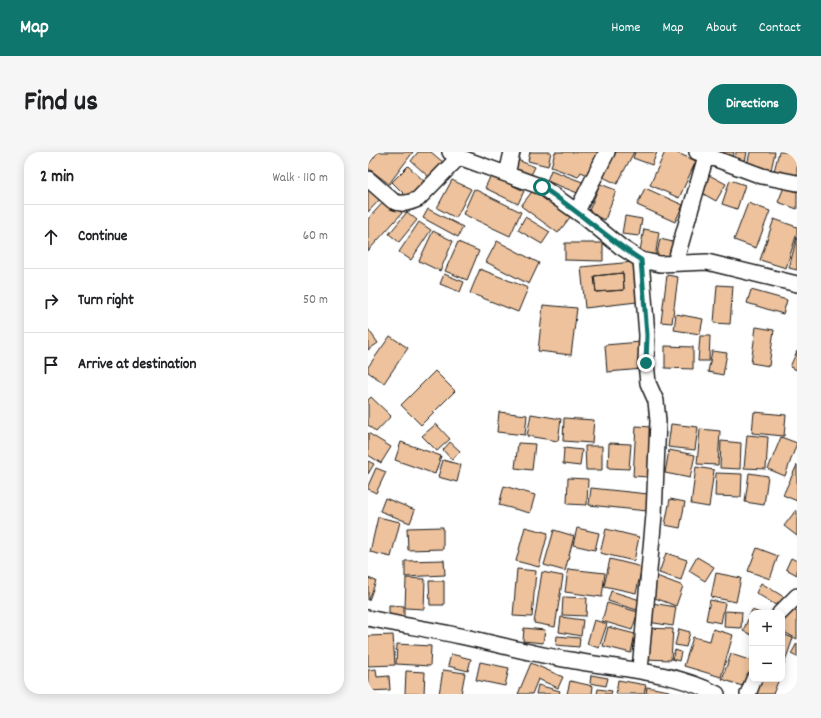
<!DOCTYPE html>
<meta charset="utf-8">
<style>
:root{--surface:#fff;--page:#f6f6f6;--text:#202124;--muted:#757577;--line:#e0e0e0;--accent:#0f766e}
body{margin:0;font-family:Dekko,sans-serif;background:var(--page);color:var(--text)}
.controls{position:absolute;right:12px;bottom:12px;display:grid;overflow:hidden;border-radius:8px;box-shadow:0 2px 10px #0003}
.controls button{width:36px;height:36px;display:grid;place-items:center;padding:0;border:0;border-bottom:1px solid var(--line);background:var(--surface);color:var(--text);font:20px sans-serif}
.stop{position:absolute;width:12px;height:12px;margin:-9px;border:3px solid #0f766e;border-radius:50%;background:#fff}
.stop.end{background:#0f766e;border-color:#fff;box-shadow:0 1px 4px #0008}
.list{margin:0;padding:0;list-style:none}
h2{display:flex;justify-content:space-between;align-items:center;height:52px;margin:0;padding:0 16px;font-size:17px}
h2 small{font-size:13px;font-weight:400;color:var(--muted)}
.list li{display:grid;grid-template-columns:26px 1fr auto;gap:12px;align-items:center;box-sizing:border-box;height:64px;padding:0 16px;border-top:1px solid var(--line)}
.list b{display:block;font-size:15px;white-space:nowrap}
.list em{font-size:13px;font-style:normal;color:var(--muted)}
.icon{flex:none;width:22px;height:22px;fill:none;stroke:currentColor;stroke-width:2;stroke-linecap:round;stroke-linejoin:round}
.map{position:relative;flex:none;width:429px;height:542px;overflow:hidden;border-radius:16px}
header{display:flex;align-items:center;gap:24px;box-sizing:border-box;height:56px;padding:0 20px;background:var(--accent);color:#fff}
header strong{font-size:19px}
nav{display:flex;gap:22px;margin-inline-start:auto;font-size:14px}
.intro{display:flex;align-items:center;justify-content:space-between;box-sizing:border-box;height:96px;padding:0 24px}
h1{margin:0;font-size:28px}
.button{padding:10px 18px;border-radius:16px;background:var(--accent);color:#fff;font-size:14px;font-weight:700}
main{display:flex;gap:24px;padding:0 24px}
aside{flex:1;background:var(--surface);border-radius:16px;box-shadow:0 2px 10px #0003}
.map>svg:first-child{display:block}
.building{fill:#edc29c;stroke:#1c1c1c;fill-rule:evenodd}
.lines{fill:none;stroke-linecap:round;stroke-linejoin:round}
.street-casing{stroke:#1c1c1c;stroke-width:18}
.street{stroke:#fff;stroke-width:15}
.route{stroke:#0f766e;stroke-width:5}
</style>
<header>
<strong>Map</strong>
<nav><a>Home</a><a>Map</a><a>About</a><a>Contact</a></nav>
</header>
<div class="intro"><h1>Find us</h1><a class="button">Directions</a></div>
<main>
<aside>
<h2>2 min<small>Walk · 110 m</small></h2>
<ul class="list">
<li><svg class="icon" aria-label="ahead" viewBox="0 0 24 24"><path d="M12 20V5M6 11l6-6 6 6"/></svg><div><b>Continue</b></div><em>60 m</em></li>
<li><svg class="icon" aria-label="right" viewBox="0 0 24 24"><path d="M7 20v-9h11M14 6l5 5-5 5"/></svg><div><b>Turn right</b></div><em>50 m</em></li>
<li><svg class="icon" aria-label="arrive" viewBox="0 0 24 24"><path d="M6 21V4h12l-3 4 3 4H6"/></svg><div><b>Arrive at destination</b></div></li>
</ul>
</aside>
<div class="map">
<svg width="429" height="542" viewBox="0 0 429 542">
<rect width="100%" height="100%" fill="#fff"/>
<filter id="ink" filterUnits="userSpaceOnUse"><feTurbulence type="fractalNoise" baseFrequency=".025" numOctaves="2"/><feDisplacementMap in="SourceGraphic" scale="8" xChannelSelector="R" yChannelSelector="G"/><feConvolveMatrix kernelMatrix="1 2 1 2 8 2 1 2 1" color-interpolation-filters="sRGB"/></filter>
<g filter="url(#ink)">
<!-- building -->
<path class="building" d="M10,0H45L21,32L0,16V13Z
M50,0H63L76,11L62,26L43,9Z
M162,0H183L180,14L160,9Z
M187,0H233L222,24L213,20L210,25L183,15Z
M248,0H266L249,32L235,25Z
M267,0H289L284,13L265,6Z
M297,0H307L328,9L311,46L282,33Z
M341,0H366L364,6Z
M368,0H379L377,10L367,8Z
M382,0H407L403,18L379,13Z
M411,0H429V25L406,19Z
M147,7L167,15L162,25L143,18Z
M40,14L56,29L40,46L24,30Z
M183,18L217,31L212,42L179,29Z
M123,23L156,39L150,52L117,36Z
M341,23L358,32L348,49L332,40Z
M84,28L103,37L88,66L69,56Z
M362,28L377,33L369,57L354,52Z
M232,32L248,38L237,68L220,61Z
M3,35L14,45L0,60V38Z
M416,35L429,40V57L410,50Z
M277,36L315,53L307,70L269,53Z
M106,37L153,60L142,84L95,62Z
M166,37L203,64L190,81L153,54Z
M18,47L34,61L0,99V67Z
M380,51L402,59L388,96L366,88Z
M60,57L95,75L90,85L55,66Z
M39,60L49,68L31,90L21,82Z
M257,64L274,67L271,84L254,82Z
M157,65L182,80L174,92L150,78Z
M406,67L429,75V81L418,116L392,108Z
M51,70L63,78L43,108L31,100Z
M276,77L291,80L287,106L271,104Z
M65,79L85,89L72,119L51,109Z
M429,85V118L421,116Z
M292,87L305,90L301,110L288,107Z
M129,89L171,111L161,132L118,110Z
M90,90L111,99L99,128L77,119Z
M197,91H235V109L197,108Z
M265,110L269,150L217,156L213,115ZM255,121L256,138L228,140L226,124Z
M112,117L160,136L150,160L102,141Z
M255,121L256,138L228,140L226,124Z
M76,122L96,130L92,140L72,132Z
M299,123L310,125L304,171L293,170Z
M349,133L365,134L362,172L346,171Z
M383,138L419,148L415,162L379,151Z
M175,153L209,156L203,203L170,199Z
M308,162L335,167L332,182L306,178Z
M388,175L406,178L401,214L383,211Z
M0,177L10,191L0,198Z
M22,184L40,196L16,231L0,220V215Z
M332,184H342L341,209H330Z
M273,190L275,217L239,220L237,193Z
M297,194L325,195V217L297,216Z
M344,199L359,201L355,223L340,220Z
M429,199V218L422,215Z
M67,219L87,239L53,273L33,253Z
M3,245L23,264L8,280L0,273V248Z
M131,260L159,263L157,283L129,280Z
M386,260L418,263L416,284L384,281Z
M163,262L193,267L190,289L159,284Z
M196,266L226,268L224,291L195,289Z
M68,272L82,287L69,299L54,284Z
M303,272L330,275L327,298L300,295Z
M268,274L283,275L280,325L265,324Z
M332,277L352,279L350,313L329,312Z
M0,281L23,295L13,311L0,303Z
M379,283L400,285L398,317L376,316Z
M413,285L429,291L417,324L400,317Z
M353,289L373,291L372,317L352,316Z
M33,290L73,304L67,322L27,308Z
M82,290L92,299L84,308L75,298Z
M150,291L167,292L164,318L147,316Z
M241,291L263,292L261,317L240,316Z
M217,294H234V318H218Z
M196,296L214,298L212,314L195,312Z
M301,298L327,303L322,326L297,321Z
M75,308L93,313L89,330L70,325Z
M0,309L6,312L0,322Z
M429,313V349L415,343Z
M328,315L346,318L341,355L323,352Z
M8,316L18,320L8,341L0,337V334Z
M348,321L374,322L373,345L347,344Z
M381,321L400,324L396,353L377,350Z
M200,326L220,327L219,353L199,352Z
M136,334L167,343L162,361L131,353Z
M223,336L280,342L279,359L221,353Z
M17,346L47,358L42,371L12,359Z
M302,347L317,350L312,376L297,373Z
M428,358L429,359V384L416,374Z
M10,365L32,370L23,405L2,400Z
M75,375V397L40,398L39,376Z
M157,375L180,381L171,415L148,409Z
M209,376L231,381L227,398L205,393Z
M238,377L271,385L266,409L232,401Z
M186,378L206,384L197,419L176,413Z
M389,396L410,404L402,427L380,419Z
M298,401L319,408L313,428L291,421Z
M329,405L346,415L337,429L321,419Z
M423,406L429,409V423L418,417Z
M242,407L274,415L268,441L236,434Z
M76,408L77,423L37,425V409Z
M149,417L168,419L164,465L145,464Z
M200,417L237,421L234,445L197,440Z
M174,420L195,424L187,475L166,471Z
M348,421L373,426L368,450L343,445Z
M286,423L315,434L308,454L279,443Z
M0,426L8,429L1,448H0Z
M38,426L57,427L56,457L37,456Z
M61,429H76V453H62Z
M393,431L416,445L411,455L388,441Z
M243,439L272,448L269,458L240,449Z
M195,445L219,446L218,464L194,463Z
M342,448L357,451L353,471L338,468Z
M239,451L270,460L264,478L234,469Z
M284,451L308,455L305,474L280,470Z
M21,453L36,454V466L21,465Z
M423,457L429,460V487L414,479V473Z
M384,458L392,461H384V483L375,479Z
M357,459L374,460L373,476L356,475Z
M193,465L215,468L213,484L191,480Z
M226,468L239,472L231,496L219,492Z
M240,475L267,482L263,501L235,494Z
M156,476L177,478L175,491L155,489Z
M278,476L305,477L303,508L276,507Z
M311,477L322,480L318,495L307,493Z
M345,477L365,483L353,525L316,514L325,485L342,489Z
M414,482L425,486L414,518Z
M25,483L27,513L0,514V484Z
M189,484L212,486L211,495L188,493Z
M429,491V505L423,502Z
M29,492L63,494L62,514L28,512Z
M307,498L313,500L311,509L304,507Z
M83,502L103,507L100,519L80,514Z
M363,502L384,509V517L377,535L354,527Z
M112,510L141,516L137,534L108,528Z
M163,511L195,525L190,536L170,527L164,542H150Z
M8,517L9,525L21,524L22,538L0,539V518Z
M75,518L97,521L93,542H71Z
M38,519L57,520L56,542H37Z
M223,523L240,526L238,534L222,531Z
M394,527H411L405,542H388Z
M250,528L278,533L276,542H248Z
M202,529L225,534L224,542H199Z
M170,533L192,539L191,542H168Z
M279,535L301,539V542H278Z
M230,537L244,539L243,542H229Z"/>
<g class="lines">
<!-- street casing -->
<g class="street-casing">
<path id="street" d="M82,0L91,5L174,35L219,67L253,95L273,108L292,112L339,110L429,132
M329,0L394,24L429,31
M139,22L144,0
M0,27L25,49C34,53 41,51 50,47L91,5
M209,59L239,0
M307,111L338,4
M412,461L429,444
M0,466C31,473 62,477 92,484C129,492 165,502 202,508C251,517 304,519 349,542
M272,518L286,363L290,269L288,249L280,231L278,211L279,183L273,108
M380,542L386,527"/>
</g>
<!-- street -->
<use href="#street" class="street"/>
</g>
</g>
<g class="lines" filter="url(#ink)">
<!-- route -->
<path class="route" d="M174,35C209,58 239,86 273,108L279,183L278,211"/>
</g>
</svg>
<div class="controls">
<button>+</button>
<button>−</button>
</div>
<div class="stop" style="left:174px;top:35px"></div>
<div class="stop end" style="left:278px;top:211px"></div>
</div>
</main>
